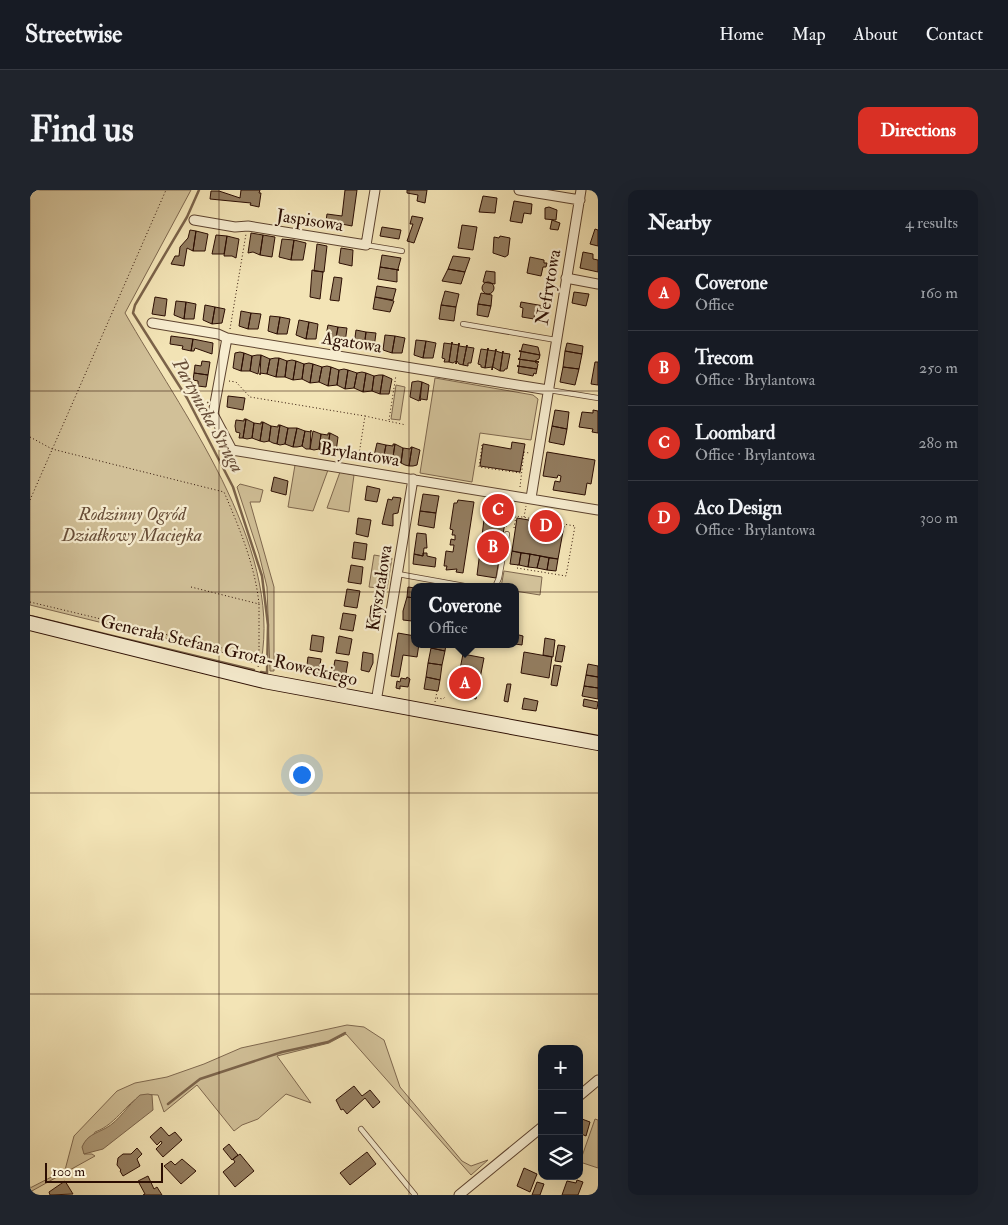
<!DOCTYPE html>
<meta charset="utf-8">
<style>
:root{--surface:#171b24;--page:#20242c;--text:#f1f3f6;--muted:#9ea1a6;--line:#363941;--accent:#d93025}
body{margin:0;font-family:"IM FELL Double Pica",serif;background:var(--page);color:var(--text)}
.controls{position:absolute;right:15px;bottom:15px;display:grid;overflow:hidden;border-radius:10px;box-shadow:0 5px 20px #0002}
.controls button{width:45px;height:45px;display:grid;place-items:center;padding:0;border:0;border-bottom:1px solid var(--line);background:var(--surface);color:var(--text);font:25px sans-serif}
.scale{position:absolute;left:15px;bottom:12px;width:118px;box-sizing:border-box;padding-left:5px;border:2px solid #2c0e03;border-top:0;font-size:14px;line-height:18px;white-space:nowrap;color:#2c0e03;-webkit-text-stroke:4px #f7edd0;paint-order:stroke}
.you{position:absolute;left:271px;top:584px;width:18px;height:18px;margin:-12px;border:4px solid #fff;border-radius:50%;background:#1a73e8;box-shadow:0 0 0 8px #1a73e833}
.badge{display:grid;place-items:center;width:32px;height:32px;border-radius:50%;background:var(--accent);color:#fff;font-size:16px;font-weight:700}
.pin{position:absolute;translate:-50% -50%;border:2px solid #fff;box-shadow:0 1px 5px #0006}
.popup{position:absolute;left:381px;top:393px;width:108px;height:65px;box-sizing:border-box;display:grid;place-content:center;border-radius:10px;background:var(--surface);filter:drop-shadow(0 1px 4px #0005);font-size:16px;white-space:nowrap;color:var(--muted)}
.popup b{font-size:19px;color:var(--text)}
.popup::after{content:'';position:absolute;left:50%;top:100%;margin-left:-10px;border:10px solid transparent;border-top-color:var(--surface)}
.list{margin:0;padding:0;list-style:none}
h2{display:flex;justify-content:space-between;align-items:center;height:65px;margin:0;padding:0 20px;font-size:21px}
h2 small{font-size:16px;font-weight:400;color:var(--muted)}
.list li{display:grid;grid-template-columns:32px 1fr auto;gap:15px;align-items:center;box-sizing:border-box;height:75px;padding:0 20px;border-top:1px solid var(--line)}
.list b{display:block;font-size:19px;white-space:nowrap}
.list p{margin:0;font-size:16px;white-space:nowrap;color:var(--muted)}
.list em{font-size:16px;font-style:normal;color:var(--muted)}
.icon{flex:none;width:28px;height:28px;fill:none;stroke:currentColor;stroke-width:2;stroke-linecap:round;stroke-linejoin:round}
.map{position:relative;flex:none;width:568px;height:1005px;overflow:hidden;border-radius:10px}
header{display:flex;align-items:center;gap:30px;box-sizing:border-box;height:70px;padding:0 25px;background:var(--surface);border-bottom:1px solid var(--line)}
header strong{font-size:24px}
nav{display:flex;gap:28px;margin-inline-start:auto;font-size:18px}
.intro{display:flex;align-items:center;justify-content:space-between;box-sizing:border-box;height:120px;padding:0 30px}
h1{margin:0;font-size:35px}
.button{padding:12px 22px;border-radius:10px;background:var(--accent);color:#fff;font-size:18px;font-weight:700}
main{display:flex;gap:30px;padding:0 30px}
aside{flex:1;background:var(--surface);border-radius:10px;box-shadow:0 5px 20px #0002}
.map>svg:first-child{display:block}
.green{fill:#d1c098;stroke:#7e674e}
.water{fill:#af9b79;stroke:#7b634a}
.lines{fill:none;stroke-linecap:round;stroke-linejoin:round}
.stream{stroke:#7b634a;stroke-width:2.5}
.building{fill:#937d60;stroke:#2c0e03}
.lane-casing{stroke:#5e4430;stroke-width:6}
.street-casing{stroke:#5e4430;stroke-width:11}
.secondary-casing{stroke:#2c0e03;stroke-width:16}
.path{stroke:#2c0e03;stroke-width:1;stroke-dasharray:1 2.5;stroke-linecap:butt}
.lane{stroke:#f7edd0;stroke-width:4.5}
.street{stroke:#f7edd0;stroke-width:9}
.secondary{stroke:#f7edd0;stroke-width:14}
.grid{fill:none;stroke:#2c0e03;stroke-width:1;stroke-opacity:0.55}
.labels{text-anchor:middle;stroke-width:4.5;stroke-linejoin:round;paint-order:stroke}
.street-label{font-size:18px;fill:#2c0e03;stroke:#f7edd0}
.park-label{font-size:18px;font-style:italic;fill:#664c37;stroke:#f7edd0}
.water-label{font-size:19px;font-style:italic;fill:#674d38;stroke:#f7edd0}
</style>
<header>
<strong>Streetwise</strong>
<nav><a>Home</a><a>Map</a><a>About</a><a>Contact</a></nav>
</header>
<div class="intro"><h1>Find us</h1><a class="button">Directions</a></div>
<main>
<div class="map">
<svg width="568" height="1005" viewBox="0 0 568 1005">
<rect width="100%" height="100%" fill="#f3e4b6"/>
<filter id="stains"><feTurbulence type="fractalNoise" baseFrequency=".004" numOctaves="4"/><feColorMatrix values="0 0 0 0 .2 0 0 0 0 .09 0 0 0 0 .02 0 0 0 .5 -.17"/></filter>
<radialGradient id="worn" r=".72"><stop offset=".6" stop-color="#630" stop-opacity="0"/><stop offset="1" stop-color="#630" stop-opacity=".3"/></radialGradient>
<!-- green -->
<path class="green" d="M0,0H161L95,123C150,220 253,354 231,472L0,415Z
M405,188L503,205L508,209L501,250L450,243L442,292L390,283Z
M366,195L375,197L370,230L361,229Z
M265,275L298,280L283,321L258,317Z
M310,282L324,285L319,322L297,318Z
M210,294L233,300L230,312H220L244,397V481H240L237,397L229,364L207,297Z
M344,365L362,368L357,399L339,397Z
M474,381L512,387L510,405L485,401V397H471Z
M317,835L334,837L354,850L370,897L432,971L441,976L458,970L441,985L316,844L299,853L247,866L281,913L256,904L228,929L212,935L204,941L167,895L134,922L128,905C124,905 120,904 116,905C98,908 88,934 65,942L54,964H62L65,966L0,1002V998L35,980L44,946L87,901L105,893L137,887L174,874L211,858Z
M565,929L568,930V978L550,972Z"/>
<!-- water -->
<path class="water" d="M118,904L122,905L123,920L73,959L54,964L52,957C57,945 65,944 76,938C89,931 98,915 110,905Z"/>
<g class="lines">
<!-- stream -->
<path class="stream" d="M169,0L157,27L105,115L103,123L157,208L203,297L232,386L238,435L237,483L231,482
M0,426L224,480
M138,914L170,889L252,862L298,852L315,843"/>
</g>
<!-- building -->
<path class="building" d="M211,0H230L229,3H231L229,17L220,15L221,13L180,9L181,1H189L210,8Z
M315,0H327L322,36L296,31L297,24L312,26Z
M377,0H397L395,13L387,11L388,5L377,3Z
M453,6L467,8L465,23L449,22Z
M484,11L502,14L501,24L494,23L492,33L480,31Z
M519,17L527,20L526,30L515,29V18Z
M382,26L393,28L384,53L377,51L383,34H380Z
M522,30L530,33L528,40L520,39Z
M432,35L447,37L443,60L428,58Z
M352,37L371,40L369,49L350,46Z
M565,39L568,40V56L560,54Z
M160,40L166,41L163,61L157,58L154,76L141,74L145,66H149L150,57L158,48Z
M166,41L178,44L175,61H163Z
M221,43L233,45L230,65L223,62L218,63Z
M186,45L197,46L194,64H182Z
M233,45L245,47L242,67L230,65Z
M197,46L209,49L206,68L202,66H194Z
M470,46L480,48L478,65L475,67L463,63L464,47L469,48Z
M252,49L264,50L261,70L249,67Z
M264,50L276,53L273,70H261Z
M287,54L297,56L294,82L284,81Z
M311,58L323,60L322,76L309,73Z
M553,62L563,64V69L568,70V82L550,78Z
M352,65L371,68L368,79L369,80L350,77Z
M423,66L440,68L435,82L418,79Z
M500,67L514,70V73H517L516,77H513L511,86L497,83Z
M350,77L369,80H367V92L348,89Z
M418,79L435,82L431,94L412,91Z
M282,80L293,82L290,109L280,107Z
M456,81L465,82V94L453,92Z
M304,87L312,88L309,111L300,110Z
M452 98a6 6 0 1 1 12 0a6 6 0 1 1-12 0Z
M347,96L366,99L363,110L345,107Z
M415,101L429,104L426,117L411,115Z
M544,102L559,104L556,116L542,113Z
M451,103L462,105L461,116L448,114Z
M125,107L137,109L135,126L122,124Z
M345,107L364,111L360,122L343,119Z
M146,111L156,112L154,129L144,125Z
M156,112L166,114L164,129H154Z
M491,112L514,116L513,121L505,120L504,129L492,127L493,118L490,117Z
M448,114L461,116L458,127L447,125Z
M175,115L185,117L182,134L173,130Z
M411,115L426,117L424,131L409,129Z
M185,117L195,119L192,133L182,134Z
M211,121L221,123L218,139L209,136Z
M221,123L231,124L228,139H218Z
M240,126L250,127L247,144L238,141Z
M250,127L260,129L257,144H247Z
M269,130L279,132L276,149L266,145Z
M279,132L288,134L286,149H276Z
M298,135L308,137L305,153L295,150Z
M308,137L317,138L315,153H305Z
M326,140L336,142L334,158L324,155Z
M336,142L346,143L344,158H334Z
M355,145L365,146L362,163L353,160Z
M141,146L163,149L161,161L152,159L153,156L140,154Z
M365,146L375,148L372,163H362Z
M163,149L183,153L182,164L165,158L164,161H161Z
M386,150L396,151L393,168L384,165Z
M396,151L406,153L403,168H393Z
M422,152L419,172H414L415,169L412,168L414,153L422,154Z
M422,152V154L429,155V153L426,174V171L423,173L419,172Z
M429,153V156L436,157L437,155L433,175L429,174L427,171L426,174Z
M537,153L553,156L552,164L535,161Z
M493,154L508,157L510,165L489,161H491Z
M437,155V157L444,158L441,173H438V176L433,175Z
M458,158L455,178L451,177V175L448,174L451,159L458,160Z
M458,158V160L465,161L466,159L462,180V177L455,178Z
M466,159V161L472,163L473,161L470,181L463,177L462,180Z
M473,161V163L480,164L477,179H475L474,181H470Z
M489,161L510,165L509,169L505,171L509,172L488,169L490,168L491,162Z
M535,161L552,164L549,179L533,177Z
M210,162L214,163L211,181L203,178L205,163Z
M214,163L222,166L220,181H211Z
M227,165H231L228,184L220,181L222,166Z
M231,165L240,169L237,184L230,183V185Z
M245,168H249L246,187L237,184L240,169Z
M249,168L257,171L255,187H246Z
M488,169L509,172H505L508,174L507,179L487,176H489L490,169Z
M262,170L266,171L263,190L255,187L257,171Z
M172,171L180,172L178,185L164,183L165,175L171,176Z
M266,171L274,174L272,189L263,190Z
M565,172H568V195L561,194Z
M279,173L283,174L280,193L272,189L274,174Z
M283,174L292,177L289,192L280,193Z
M297,176L301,177L298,196L289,192L292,177Z
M487,176L507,179L506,184L504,183L503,186L488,183L489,177Z
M301,177L309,180L307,195L298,196Z
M533,177L549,179L545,195L530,192Z
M314,179L318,180L315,199L307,195L309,180Z
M318,180L327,183L324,198L315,199Z
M332,182L336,183L333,202L324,198L327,183Z
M164,183L178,185L176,197L168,196V191L163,190Z
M336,183L344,186L342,201L333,202Z
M349,185H353L350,204L342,201L344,186Z
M353,185L362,189L359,204H350Z
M388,191L392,192L389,211L380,207L382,192Z
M392,192L399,195L397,210L391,209L390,211Z
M198,206L215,208L213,220L197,217Z
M525,220L539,222L537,239L522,236Z
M563,220L568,221V243L562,242L563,239L549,237L552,222L563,223Z
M214,229H216L213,248H209L210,243L206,242L205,236L206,230L214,231Z
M216,229L224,233L222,248L217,249L213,248Z
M231,232H233L230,251L222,248L224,233L231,234Z
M233,232L241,236L239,251L234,252L230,251Z
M248,235H250L247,254L243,253L239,251L241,236L248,237Z
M250,235L258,238L255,254L250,255L247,254Z
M522,236L537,239L534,255L519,252Z
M258,238H267L263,257L255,254Z
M267,238L275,241L272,256L267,257H263Z
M281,240L280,259H276L272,256L275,241L281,242Z
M283,241L291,244L289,259L284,260L280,259Z
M298,243H300L297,262H293L289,259L291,244L298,245Z
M300,243L308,247L306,262L301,263L297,262Z
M482,252L495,254L490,282L450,276L453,254L481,259Z
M347,253L356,255L353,270H343Z
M363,254H365L362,273L358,272L353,270L356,255L363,256Z
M365,254L373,258L371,273H362Z
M381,257H382L379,276L375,275L371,273L373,258L380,259Z
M382,257L390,260L387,275L383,276H379Z
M517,262L565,270L561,294L557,293L555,305L523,300L525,291L530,292L531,286L528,285L527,288L513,286Z
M244,287L258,291L256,305L241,301Z
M337,296L350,299L347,312L335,310Z
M393,304L409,306L406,323L390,321Z
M363,307L371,308L368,323L363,324V336L352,334L358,309L362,310Z
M428,310L444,312L433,383L426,382L427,379L416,380L417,376H414L416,361L423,362L424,355H420L421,349L425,350V345H422L423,340L420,339L424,313H427Z
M456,314L472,317L471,325L476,326L466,388L447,385Z
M390,321L406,323L404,338L388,335Z
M328,328L341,330L338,347L326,344Z
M487,328L534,336L528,369L482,361Z
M387,343L396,344L397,358H394L393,366L384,364Z
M324,352L337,354L335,370L322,368Z
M482,361L491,363L489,375L480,374Z
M393,363H397V366L406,368L405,377L383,374L384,364L393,366Z
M491,363L500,364L498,377L489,375Z
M500,364L510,366L507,378L498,377Z
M510,366L519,368L517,380L507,378Z
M519,368L528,369L526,381L517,380Z
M321,375L333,377L331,394L318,392Z
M378,397L385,398V408L377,407Z
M317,399L330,401L327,418L314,416Z
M377,407L385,408L382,431L373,430V421Z
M343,415L351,418L347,436L339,434L341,416Z
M313,423L326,425L323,441L310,439Z
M368,443L385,446V454H389L387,467L373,465L369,487L361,486Z
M485,444L493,446L492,455L485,454Z
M282,445L294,447L292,462L280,460Z
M309,446L322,449L319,465L306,463Z
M515,448L525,450L523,467L513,465Z
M401,454H416L415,461L401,458Z
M528,455L535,456L532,472L525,471Z
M401,458L415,461L412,475L398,473Z
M333,462L343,464V473L339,482L331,480Z
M494,462L522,467L519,488L491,483Z
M433,464L454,468L446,509L425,504Z
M278,467L291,469L288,485L276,483Z
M305,470L318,472L315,489L302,487Z
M398,473L412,475L410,490L396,487Z
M558,474L568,476V487L556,485Z
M524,475L531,476L527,496L521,495Z
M556,485L568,487V498L554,496Z
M377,487L380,489L378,497L370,496V499L366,498L367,491L370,492L371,488L376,489Z
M396,487L410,490L408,501L394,499Z
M477,494H481L478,512L474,511Z
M554,496L568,498V509L552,506Z
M494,508L508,511L506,521L492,519Z
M554,509L568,512L567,519L553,516Z
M324,896L332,906L340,900L350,912L343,918L335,908L317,924L313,919L311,920L306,910Z
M552,929L560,932L556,946L549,943V931Z
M131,937L139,946L145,942L152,950L133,967L126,959L132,953L131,951L127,955L120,947Z
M199,954L208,965L202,970L193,959Z
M107,958L112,964L107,969L110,976L93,986L90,981L91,980L87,975L88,968L93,964H101Z
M337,962L346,974L320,995L310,983Z
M210,964L224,981L205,997L193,982L205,972L203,969Z
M152,969L166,981L151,994L134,976L141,971L145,975Z
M494,978L507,984L500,1002L487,996Z
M118,986L124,999L127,997L132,1005H113L115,1004L108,991Z
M547,990L553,992L548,1005H532L537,991L546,993Z
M35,991L43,1004L20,1005L19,1002Z
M507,992L514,994L510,1005H502Z"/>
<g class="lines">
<!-- lane casing -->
<g class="lane-casing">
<path id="lane" d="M336,55L372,61
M433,134L526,150
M519,200L568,208
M368,384L440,397
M465,397L469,388L477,344
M331,939L385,1005"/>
</g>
<!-- street casing -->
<g class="street-casing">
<path id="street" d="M489,0L550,10
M164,30L205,37L218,36L336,55L345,0
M536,88L568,94
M122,133L188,144L197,148L518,200
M197,148L183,224L202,260L568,320
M501,308L551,0
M346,512L383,289
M549,906L568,890
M429,1005L512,937"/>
</g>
<!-- secondary casing -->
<g class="secondary-casing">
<path id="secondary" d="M0,433L234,491L568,553"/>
</g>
<!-- path -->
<path class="path" d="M200,139L216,44
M199,191L206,192L220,207L335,226
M359,230L366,185
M0,247L22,259L194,302C209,337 225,375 229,414
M452,255L449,277L491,283
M328,271L335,226L376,235
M490,297L494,262L499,263
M0,310L136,0
M474,314L472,325H478L476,338
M494,327L496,316
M484,338L486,326L545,336L536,386L487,378L488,375
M161,397L229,414V474
M0,412L230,467
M221,472L229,474L228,477
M407,508L413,509L415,507
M405,512L407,501"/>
<!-- lane -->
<use href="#lane" class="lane"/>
<!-- street -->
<use href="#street" class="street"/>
<!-- secondary -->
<use href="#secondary" class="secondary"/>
</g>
<!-- grid -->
<path class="grid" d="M189,0V1005M379,0V1005M0,201H568M0,402H568M0,603H568M0,804H568"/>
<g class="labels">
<!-- street labels -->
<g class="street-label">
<text transform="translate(280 30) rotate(9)" y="6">Jaspisowa</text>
<text transform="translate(518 97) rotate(-80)" y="6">Nefrytowa</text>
<text transform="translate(322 152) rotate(9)" y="6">Agatowa</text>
<text transform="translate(330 264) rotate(9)" y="6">Brylantowa</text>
<text transform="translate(349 398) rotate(-81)" y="6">Kryształowa</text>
<text transform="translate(199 460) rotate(13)" y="6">Generała Stefana Grota-Roweckiego</text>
</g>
<!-- park labels -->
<g class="park-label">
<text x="102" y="330">Rodzinny Ogród<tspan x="102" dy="21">Działkowy Maciejka</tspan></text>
</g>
<!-- water labels -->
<g class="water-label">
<text transform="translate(179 225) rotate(61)" y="7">Partynicka Struga</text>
</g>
</g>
<rect width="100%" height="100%" filter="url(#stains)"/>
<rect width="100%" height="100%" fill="url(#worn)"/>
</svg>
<div class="controls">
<button>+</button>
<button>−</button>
<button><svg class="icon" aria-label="layers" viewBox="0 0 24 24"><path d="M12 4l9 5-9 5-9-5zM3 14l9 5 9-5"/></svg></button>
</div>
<div class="scale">100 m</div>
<div class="you"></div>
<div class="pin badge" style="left:435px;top:493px">A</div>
<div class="popup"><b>Coverone</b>Office</div>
<div class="pin badge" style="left:463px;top:357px">B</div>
<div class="pin badge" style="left:468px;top:320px">C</div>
<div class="pin badge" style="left:516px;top:336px">D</div>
</div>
<aside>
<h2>Nearby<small>4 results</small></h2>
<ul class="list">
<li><span class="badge">A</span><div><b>Coverone</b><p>Office</p></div><em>160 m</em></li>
<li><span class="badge">B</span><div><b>Trecom</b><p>Office · Brylantowa</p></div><em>250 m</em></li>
<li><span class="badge">C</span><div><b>Loombard</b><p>Office · Brylantowa</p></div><em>280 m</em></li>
<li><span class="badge">D</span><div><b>Aco Design</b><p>Office · Brylantowa</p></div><em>300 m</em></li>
</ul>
</aside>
</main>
